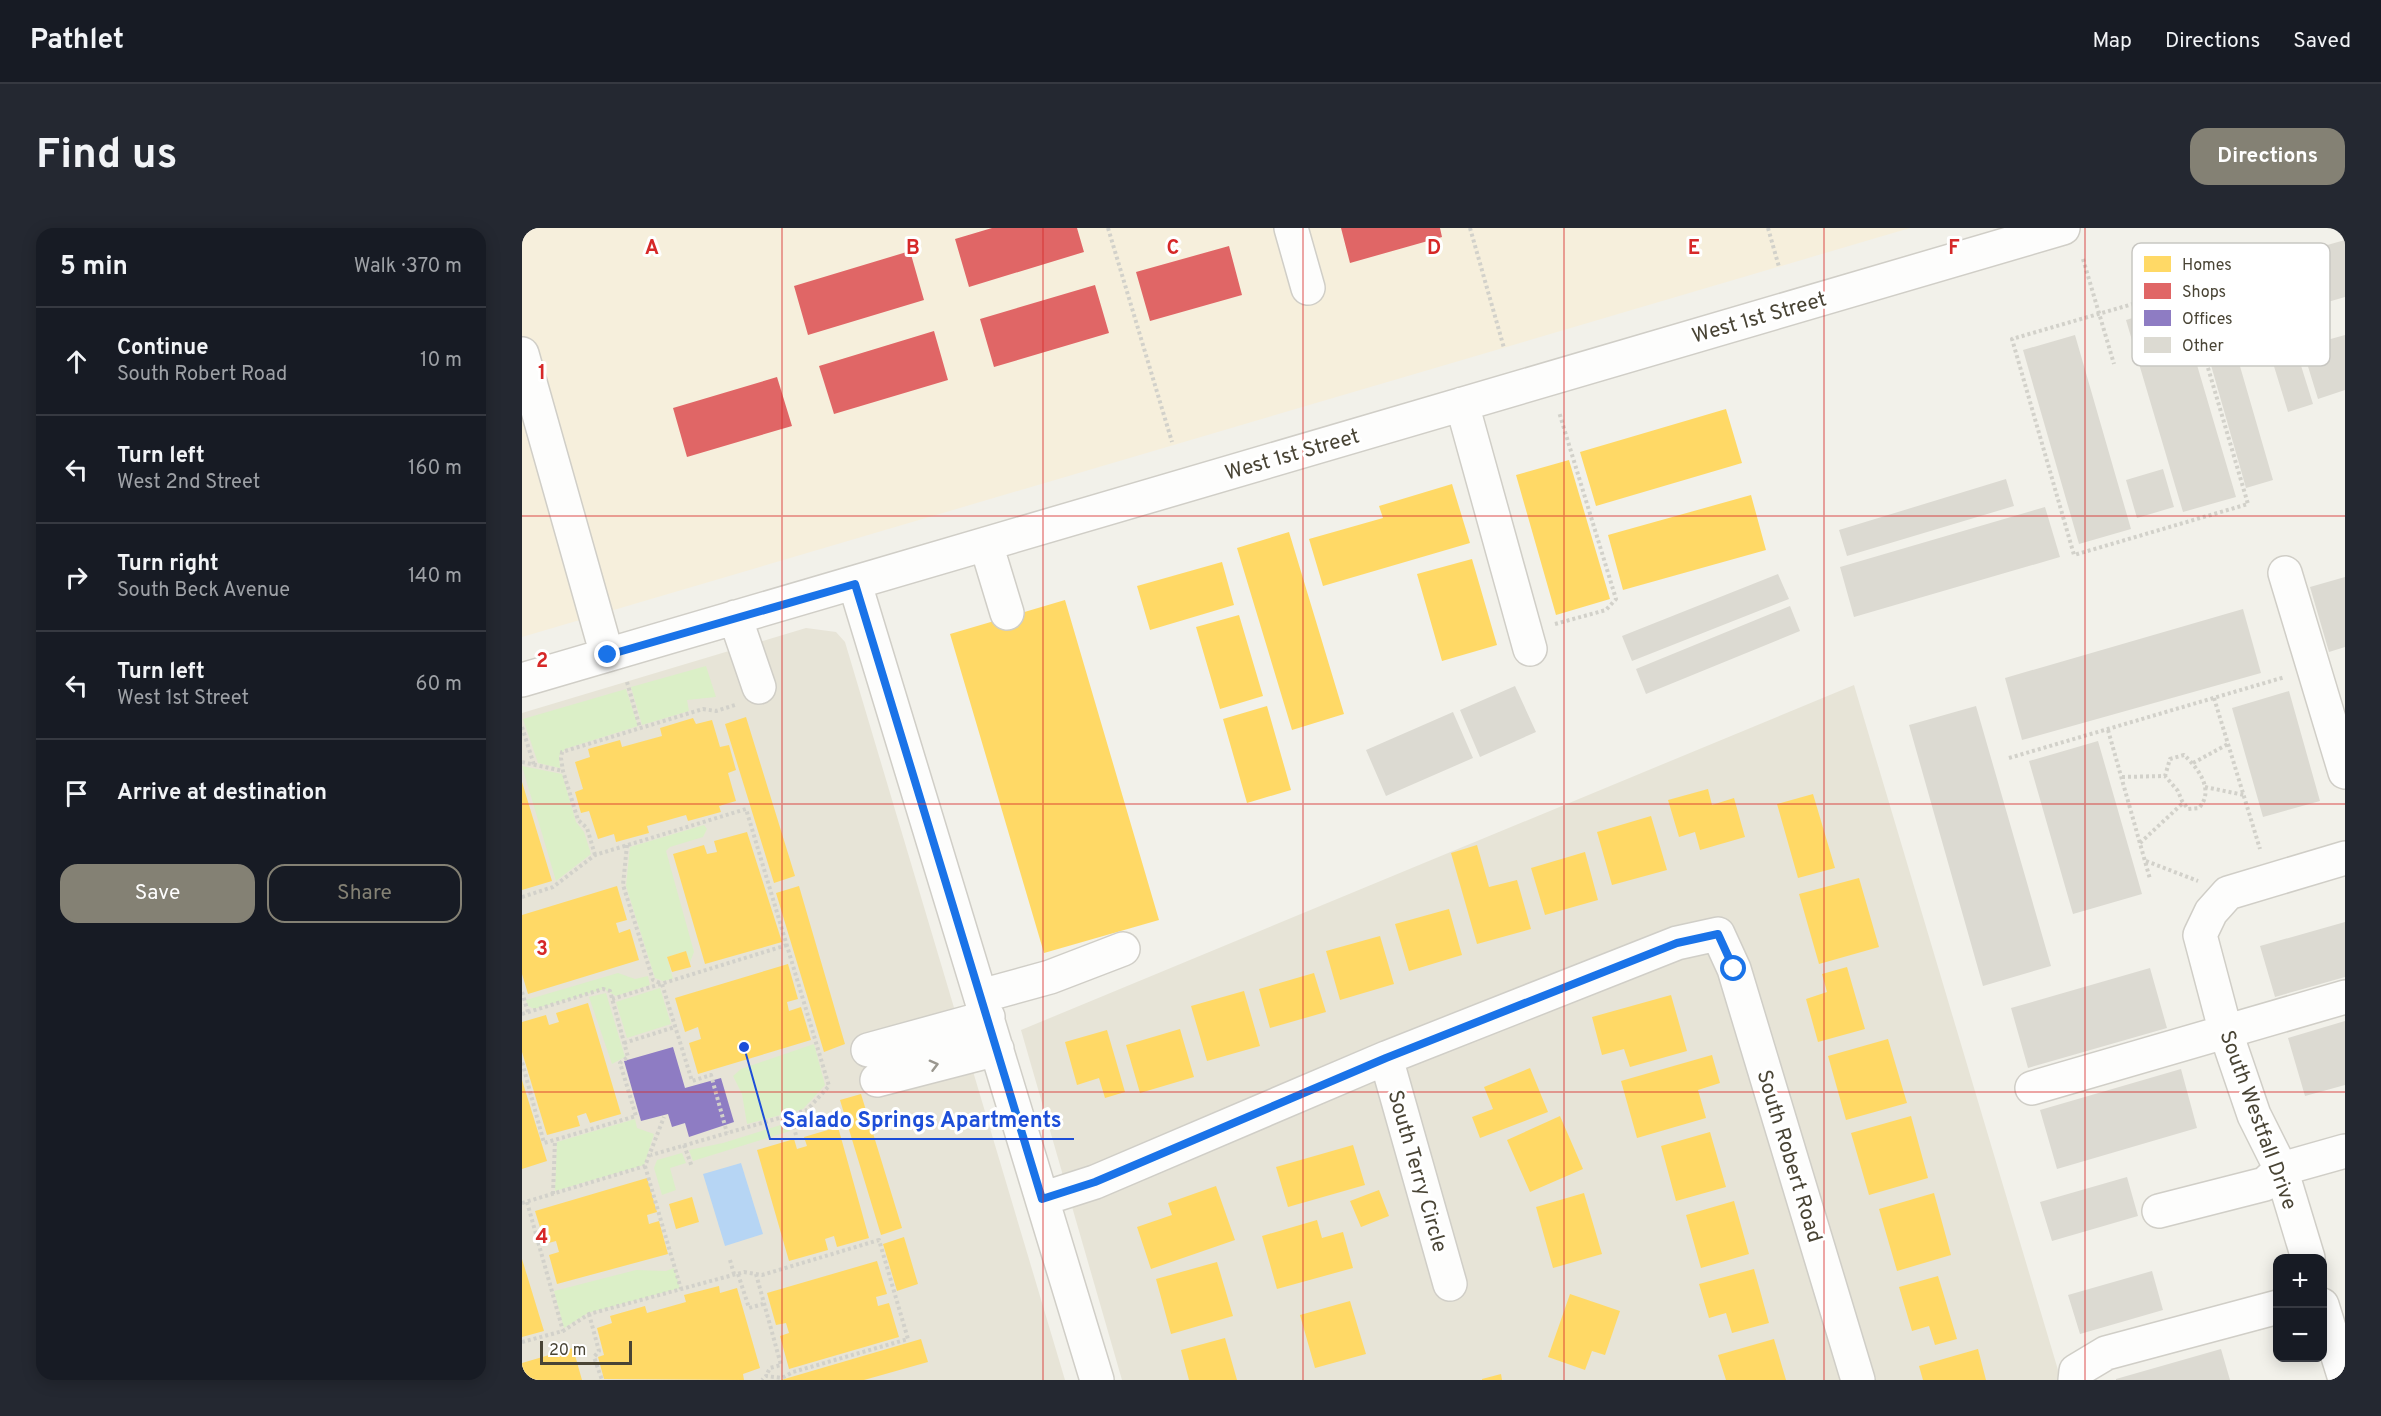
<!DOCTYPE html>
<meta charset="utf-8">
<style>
:root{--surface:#171b24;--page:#242831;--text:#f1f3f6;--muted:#9ea1a6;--line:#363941;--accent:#848174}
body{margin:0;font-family:Overpass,sans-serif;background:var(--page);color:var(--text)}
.controls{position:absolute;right:18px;bottom:18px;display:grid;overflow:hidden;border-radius:12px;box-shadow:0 3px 15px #0003}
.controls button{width:54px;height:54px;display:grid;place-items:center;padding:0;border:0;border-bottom:2px solid var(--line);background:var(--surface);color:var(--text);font:30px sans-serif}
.scale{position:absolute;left:18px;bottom:15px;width:92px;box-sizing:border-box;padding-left:6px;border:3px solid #494435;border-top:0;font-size:16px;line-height:21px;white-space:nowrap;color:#494435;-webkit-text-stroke:4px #fff;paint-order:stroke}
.stop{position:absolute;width:18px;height:18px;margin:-14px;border:4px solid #1a73e8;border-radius:50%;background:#fff}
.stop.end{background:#1a73e8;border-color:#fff;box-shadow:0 2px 6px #0008}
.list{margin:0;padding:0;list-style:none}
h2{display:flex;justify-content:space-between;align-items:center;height:78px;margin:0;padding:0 24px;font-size:26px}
h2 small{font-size:20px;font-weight:400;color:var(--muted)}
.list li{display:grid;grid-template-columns:39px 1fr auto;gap:18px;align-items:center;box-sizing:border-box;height:108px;padding:0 24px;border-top:2px solid var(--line)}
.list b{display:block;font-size:22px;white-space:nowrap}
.list p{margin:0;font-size:20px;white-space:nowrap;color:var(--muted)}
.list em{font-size:20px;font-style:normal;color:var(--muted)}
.actions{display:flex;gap:12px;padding:18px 24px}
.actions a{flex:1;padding:14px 0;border:2px solid var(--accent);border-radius:18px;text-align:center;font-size:21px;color:var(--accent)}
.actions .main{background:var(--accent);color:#fff}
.icon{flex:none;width:33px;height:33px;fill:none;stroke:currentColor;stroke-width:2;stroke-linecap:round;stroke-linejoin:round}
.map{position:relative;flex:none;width:1823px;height:1152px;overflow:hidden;border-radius:18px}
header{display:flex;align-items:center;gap:36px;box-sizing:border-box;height:84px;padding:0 30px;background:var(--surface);border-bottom:2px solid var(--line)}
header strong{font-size:28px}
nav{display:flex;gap:33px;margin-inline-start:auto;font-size:21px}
.intro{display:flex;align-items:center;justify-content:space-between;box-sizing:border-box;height:144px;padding:0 36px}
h1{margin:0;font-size:42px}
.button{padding:15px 27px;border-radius:18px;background:var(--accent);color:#fff;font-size:21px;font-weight:700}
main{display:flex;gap:36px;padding:0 36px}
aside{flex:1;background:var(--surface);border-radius:18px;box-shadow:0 3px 15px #0003}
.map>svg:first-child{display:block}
.residential{fill:#e7e4d7}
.commercial{fill:#f6efdc}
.green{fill:#dbefc7}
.water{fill:#b6d5f4}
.homes{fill:#ffd966}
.shops{fill:#e06666}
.offices{fill:#8e7cc3}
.building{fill:#dcdad2}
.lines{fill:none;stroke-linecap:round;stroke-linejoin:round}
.minor-casing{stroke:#d0cec7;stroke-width:36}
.path{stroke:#d2d1ca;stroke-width:4;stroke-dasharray:3 3;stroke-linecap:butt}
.minor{stroke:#fdfdfc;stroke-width:33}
.oneway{stroke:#9a978f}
.route{stroke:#1a73e8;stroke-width:8}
.grid{fill:none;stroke:#d62828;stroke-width:1.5;stroke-opacity:0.55}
.labels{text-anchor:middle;stroke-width:6;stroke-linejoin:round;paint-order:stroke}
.street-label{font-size:21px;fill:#494435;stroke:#fff}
.key{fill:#fff;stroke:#c8c7c2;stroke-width:1.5}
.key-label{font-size:16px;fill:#494435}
.grid-label{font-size:20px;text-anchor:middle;font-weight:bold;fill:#d62828;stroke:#fff;stroke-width:6;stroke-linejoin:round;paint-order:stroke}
.leader{fill:none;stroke:#1d4ed8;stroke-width:2}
.callout-dot{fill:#1d4ed8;stroke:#fff;stroke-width:2}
.callout-label{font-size:22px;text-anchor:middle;font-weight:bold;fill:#1d4ed8;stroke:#fff;stroke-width:6;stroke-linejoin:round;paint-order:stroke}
</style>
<header>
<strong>Pathlet</strong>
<nav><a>Map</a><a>Directions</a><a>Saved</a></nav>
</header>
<div class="intro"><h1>Find us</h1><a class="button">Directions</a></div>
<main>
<aside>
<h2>5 min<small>Walk · 370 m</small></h2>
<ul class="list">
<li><svg class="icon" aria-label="ahead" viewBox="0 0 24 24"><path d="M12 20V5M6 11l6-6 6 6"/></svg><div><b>Continue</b><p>South Robert Road</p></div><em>10 m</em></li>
<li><svg class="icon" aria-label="left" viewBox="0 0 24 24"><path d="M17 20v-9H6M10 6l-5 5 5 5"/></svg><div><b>Turn left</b><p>West 2nd Street</p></div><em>160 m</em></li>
<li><svg class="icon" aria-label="right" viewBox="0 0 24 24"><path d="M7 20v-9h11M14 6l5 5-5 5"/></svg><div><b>Turn right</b><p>South Beck Avenue</p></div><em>140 m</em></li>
<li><svg class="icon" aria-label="left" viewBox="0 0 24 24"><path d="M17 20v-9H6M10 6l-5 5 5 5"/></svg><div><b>Turn left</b><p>West 1st Street</p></div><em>60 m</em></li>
<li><svg class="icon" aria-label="arrive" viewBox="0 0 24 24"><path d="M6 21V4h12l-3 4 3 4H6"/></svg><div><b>Arrive at destination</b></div></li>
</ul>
<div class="actions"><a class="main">Save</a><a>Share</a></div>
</aside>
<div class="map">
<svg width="1823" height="1152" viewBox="0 0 1823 1152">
<rect width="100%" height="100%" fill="#f2f1ea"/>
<!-- residential -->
<path class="residential" d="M284,400L314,404L323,414L543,1152H0V485Z
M1332,457L1539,1152H600L499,802Z"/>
<!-- commercial -->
<path class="commercial" d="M0,0H1388L0,409Z"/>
<!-- green -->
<path class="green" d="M184,438L194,469L165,472L167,483L120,497L109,459Z
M104,461L116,498L43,521L37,528L38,540L16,535L1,491Z
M0,538L40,546L54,594L62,604L69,626L34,653Z
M182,597L185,601L181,609L148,619L144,623L172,724L168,734L164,723L145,729L151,751L141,753L133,750L104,658L108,619Z
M96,745L113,751L126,748L128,757L94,768L82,761L12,781L6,778L4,772Z
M138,760L149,796L105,810L94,774Z
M84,765L103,829L90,836L67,769Z
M292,816L303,857L281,881L225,896L220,866L211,848L219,841Z
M113,891L115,900L132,906L122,937L33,963L35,914Z
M265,895L268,903L171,933L167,922L201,915Z
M160,925L164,935L148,940L154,962L140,967L132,940L135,932Z
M152,1040L158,1060L66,1085L42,1100L32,1063L114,1042L144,1043Z"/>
<!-- water -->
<path class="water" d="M219,935L241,1006L203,1018L181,946Z"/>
<!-- homes -->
<path class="homes" d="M1204,181L1220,235L1074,278L1058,224Z
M1047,232L1088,371L1034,387L994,247Z
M930,256L948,315L801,358L787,311L861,290L857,278Z
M1229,267L1244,322L1101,362L1086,307Z
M767,304L822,486L770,502L715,320Z
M950,331L975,417L920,433L895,346Z
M700,334L712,377L628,402L615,358Z
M543,372L637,692L522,725L428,406Z
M717,387L741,468L698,481L674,399Z
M745,478L769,562L725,575L701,491Z
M224,489L273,648L252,655L203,496Z
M171,490L174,496L190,492L198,519L207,517L214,542L206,545L214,573L197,578L199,584L166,593L164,587L125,598L127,605L94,614L92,606L76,611L67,583L59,585L53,564L61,561L53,534L68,529L66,521L98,512L100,519L140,508L138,500Z
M0,554L30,653L0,662Z
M1186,561L1190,577L1212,570L1223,609L1178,622L1173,604L1157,609L1146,572Z
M1291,566L1313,640L1276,650L1255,576Z
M1129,588L1145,642L1090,657L1075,604Z
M225,604L260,714L183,736L151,626L182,617L185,626L195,624L192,613Z
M955,617L967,659L995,652L1009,701L955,716L929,625Z
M1063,624L1076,672L1023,687L1009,640Z
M1337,650L1357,719L1297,736L1277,666Z
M95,658L105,692L94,695L97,705L108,701L117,732L6,766L0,746V687Z
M277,658L323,816L302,824L254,665Z
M927,681L940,727L887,743L873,696Z
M858,708L872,756L818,772L804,723Z
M164,723L169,739L150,744L145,729Z
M266,736L276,771L265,774L267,783L279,779L289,812L176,846L167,815L179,811L176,799L163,804L153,770Z
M1325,739L1343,801L1296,814L1284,771L1305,764L1300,746Z
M792,745L804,784L748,800L737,761Z
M722,763L738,818L685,833L669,778Z
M1149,767L1165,823L1108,839L1102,821L1080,827L1070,789Z
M66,775L99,886L68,895L64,885L55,888L58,898L25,907L0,824V794L24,787L27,797L37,794L34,785Z
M658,801L672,849L618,865L604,817Z
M585,802L603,864L583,870L577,850L555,857L543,814Z
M1366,811L1385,875L1324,892L1306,828Z
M1190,827L1198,855L1176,862L1184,890L1115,910L1099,853Z
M1008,840L1026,884L958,910L950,889L971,881L962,859Z
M0,852L25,933L0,941Z
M339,866L380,1000L359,1007L318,872Z
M1038,888L1061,941L1008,964L985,912Z
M1389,888L1406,950L1347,967L1329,905Z
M316,899L347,1010L315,1019L312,1008L303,1011L306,1022L267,1033L235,922L272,911L275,921L285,918L282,909Z
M1188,904L1204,959L1154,973L1139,918Z
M831,917L843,957L766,979L754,939Z
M125,950L135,984L125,987L127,996L137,993L146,1026L35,1056L27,1027L37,1024L34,1013L23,1016L13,983Z
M694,958L713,1012L629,1041L615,999L650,987L646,975Z
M857,962L867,988L839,999L828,973Z
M1062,965L1080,1026L1031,1040L1014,979Z
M1412,965L1429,1027L1375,1043L1357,981Z
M170,969L177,994L154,1001L147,976Z
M1212,973L1227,1026L1179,1040L1164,987Z
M795,992L800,1010L821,1004L831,1040L755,1061L740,1008Z
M382,1009L396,1056L375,1063L361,1016Z
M0,1031L22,1103L0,1109Z
M355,1033L365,1066L354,1069L356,1078L367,1075L377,1109L267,1141L258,1108L267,1105L264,1095L254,1097L245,1065Z
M695,1034L711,1088L649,1106L634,1051Z
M1232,1041L1247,1095L1210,1105L1204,1085L1187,1090L1177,1056Z
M1416,1048L1435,1111L1413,1117L1407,1098L1390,1103L1377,1059Z
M197,1058L198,1065L215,1060L238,1140L221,1146L222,1152L82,1151L76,1129L82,1127L75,1100L90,1095L88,1088L123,1078L125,1085L164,1074L162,1067Z
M1048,1066L1098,1083L1083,1127L1070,1123L1063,1142L1026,1129Z
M828,1073L844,1126L793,1140L778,1087Z
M703,1110L715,1152H667L659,1122Z
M399,1111L406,1134L342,1152H259Z
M1252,1111L1264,1152H1204L1196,1127Z
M51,1120L60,1152H0V1135Z
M1456,1121L1464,1152H1401L1397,1138Z
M979,1146L980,1152H960V1151Z"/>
<!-- shops -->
<path class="shops" d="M470,0H555L562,24L447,59L433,11Z
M819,0H918L920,9L828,35Z
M707,18L720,67L628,93L614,44Z
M388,23L402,72L286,107L272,58Z
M573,57L587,105L472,139L458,91Z
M412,103L426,152L312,186L297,138Z
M255,149L270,198L165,229L151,180Z"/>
<!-- offices -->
<path class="offices" d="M151,819L163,860L199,850L212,894L167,909L163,895L150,899L146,886L119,893L102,833Z"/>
<!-- building -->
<path class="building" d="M1823,12V69L1778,82L1763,29Z
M1695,59L1751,252L1724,260L1669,67Z
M1657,76L1714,269L1661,284L1604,92Z
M1553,107L1609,301L1557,316L1501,122Z
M1823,107V162L1796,171L1780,119Z
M1776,128L1791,176L1766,184L1751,135Z
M1641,241L1652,279L1615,290L1604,252Z
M1484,251L1492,278L1325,328L1317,302Z
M1523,279L1538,329L1332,389L1318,339Z
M1256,346L1267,371L1110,433L1100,408Z
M1823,349V419L1807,424L1788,359Z
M1268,378L1278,403L1124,466L1114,441Z
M1721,381L1739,445L1500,512L1483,450Z
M993,458L1014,504L958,529L938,482Z
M1767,463L1798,573L1741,589L1710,480Z
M1454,478L1529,738L1461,758L1387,497Z
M931,484L951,530L864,568L844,522Z
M1576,513L1620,666L1551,686L1507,533Z
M1823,694V749L1753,769L1738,718Z
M1628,740L1645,800L1506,840L1489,780Z
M1823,793V857L1783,868L1766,810Z
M1659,841L1675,900L1535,941L1518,882Z
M1605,949L1616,988L1530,1013L1518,974Z
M1630,1043L1641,1082L1558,1106L1546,1067Z
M1699,1121L1708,1152H1594V1151Z"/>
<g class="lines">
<!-- minor casing -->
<g class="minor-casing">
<path id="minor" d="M769,0L786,60
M0,126L85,427
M940,176L1008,421
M464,316L485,385
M1763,345L1823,544
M333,356L575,1152
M213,389L237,459
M0,452L1541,0
M459,768L528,749L601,721
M346,822L466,789
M864,830L928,1056
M355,852L475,821
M1510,860L1823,769
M520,971L573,954L864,830L1155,715L1196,706L1212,741L1336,1152
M1637,983L1743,956L1759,941L1823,923
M1786,1030L1759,941L1732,887L1704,805L1678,707L1689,684L1706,665L1823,630
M1800,1077L1823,1151
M1553,1152L1554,1143L1584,1125L1756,1079"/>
</g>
<!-- path -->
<path class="path" d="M586,0L650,214
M948,0L982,120
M1246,0L1257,39
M1561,31L1592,136
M1664,65L1726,276L1552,327L1490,111L1628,71Z
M1033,396L1084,382L1094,371L1037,184
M105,454L118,500
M1692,470L1738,621
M0,499L12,537
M1586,502L1628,651
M1487,530L1763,449
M0,534L41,543
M1671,535L1706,516
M1600,549L1643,548L1656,563L1660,573L1666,581L1677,580C1693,562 1676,540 1662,527L1648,531L1643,548
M1683,559L1722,567
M1618,615L1661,575
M105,617L101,657L131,752L140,756L170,853L189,847L205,905
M73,627L65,600L56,592L41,543L39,530L40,524L181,481L194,483L213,477
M1624,633L1676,653
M0,669L31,659L73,627L224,581L307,858L285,882L129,927
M0,764L6,784
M90,771L265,717
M0,786L81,761L88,763L106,829L98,835L114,888L22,915L0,834
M102,815L153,799
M268,887L274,907
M162,917L170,939
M123,938L159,1061
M31,966L33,912
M5,974L41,1103
M0,975L123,938L142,889
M208,1032L212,1046
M216,1046L227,1080L241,1076
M234,1046L259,1137L248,1140L244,1148
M67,1086L77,1123L72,1129L80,1152
M0,1114L41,1103L67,1086L222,1044L240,1047L357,1012L386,1111L271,1144L260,1150L244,1148L240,1152"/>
<!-- minor -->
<use href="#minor" class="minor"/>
</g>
<!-- one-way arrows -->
<defs><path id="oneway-chevron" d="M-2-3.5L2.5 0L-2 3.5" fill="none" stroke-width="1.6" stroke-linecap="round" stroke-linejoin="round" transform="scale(1.5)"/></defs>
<use class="oneway" href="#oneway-chevron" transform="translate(412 837) rotate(-15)"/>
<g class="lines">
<!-- route -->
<path class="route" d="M86,427L333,356L520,971L573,954L864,830L1155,715L1196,706L1212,741"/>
</g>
<!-- grid -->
<path class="grid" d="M260,0V1152M521,0V1152M781,0V1152M1042,0V1152M1302,0V1152M1563,0V1152M0,288H1823M0,576H1823M0,864H1823"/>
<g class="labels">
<!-- street labels -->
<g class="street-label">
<text transform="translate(1237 89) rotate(-16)" y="7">West 1st Street</text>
<text transform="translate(770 226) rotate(-16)" y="7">West 1st Street</text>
<text transform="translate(1737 892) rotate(70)" y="7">South Westfall Drive</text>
<text transform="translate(1268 928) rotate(73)" y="7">South Robert Road</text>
<text transform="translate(896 943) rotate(74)" y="7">South Terry Circle</text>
</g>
</g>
<!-- legend -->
<rect x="1610" y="15" width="198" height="123" rx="9" class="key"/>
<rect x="1622" y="28" width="27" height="16" fill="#ffd966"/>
<rect x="1622" y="55" width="27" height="16" fill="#e06666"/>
<rect x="1622" y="82" width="27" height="16" fill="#8e7cc3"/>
<rect x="1622" y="109" width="27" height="16" fill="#dcdad2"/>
<g class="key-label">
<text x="1660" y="42">Homes</text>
<text x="1660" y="69">Shops</text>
<text x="1660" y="96">Offices</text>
<text x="1660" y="123">Other</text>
</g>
<g class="grid-label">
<text x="130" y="26">A</text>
<text x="391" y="26">B</text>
<text x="651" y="26">C</text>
<text x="912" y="26">D</text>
<text x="1172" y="26">E</text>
<text x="1432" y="26">F</text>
<text x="20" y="151">1</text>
<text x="20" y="439">2</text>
<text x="20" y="727">3</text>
<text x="20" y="1015">4</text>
</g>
<!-- callouts -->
<path class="leader" d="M222 819L248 911H552"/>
<circle class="callout-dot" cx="222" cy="819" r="6"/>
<g class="callout-label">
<text x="400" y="899">Salado Springs Apartments</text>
</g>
</svg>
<div class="controls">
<button>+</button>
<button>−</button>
</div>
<div class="scale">20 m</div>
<div class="stop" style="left:1212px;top:741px"></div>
<div class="stop end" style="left:86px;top:427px"></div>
</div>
</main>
